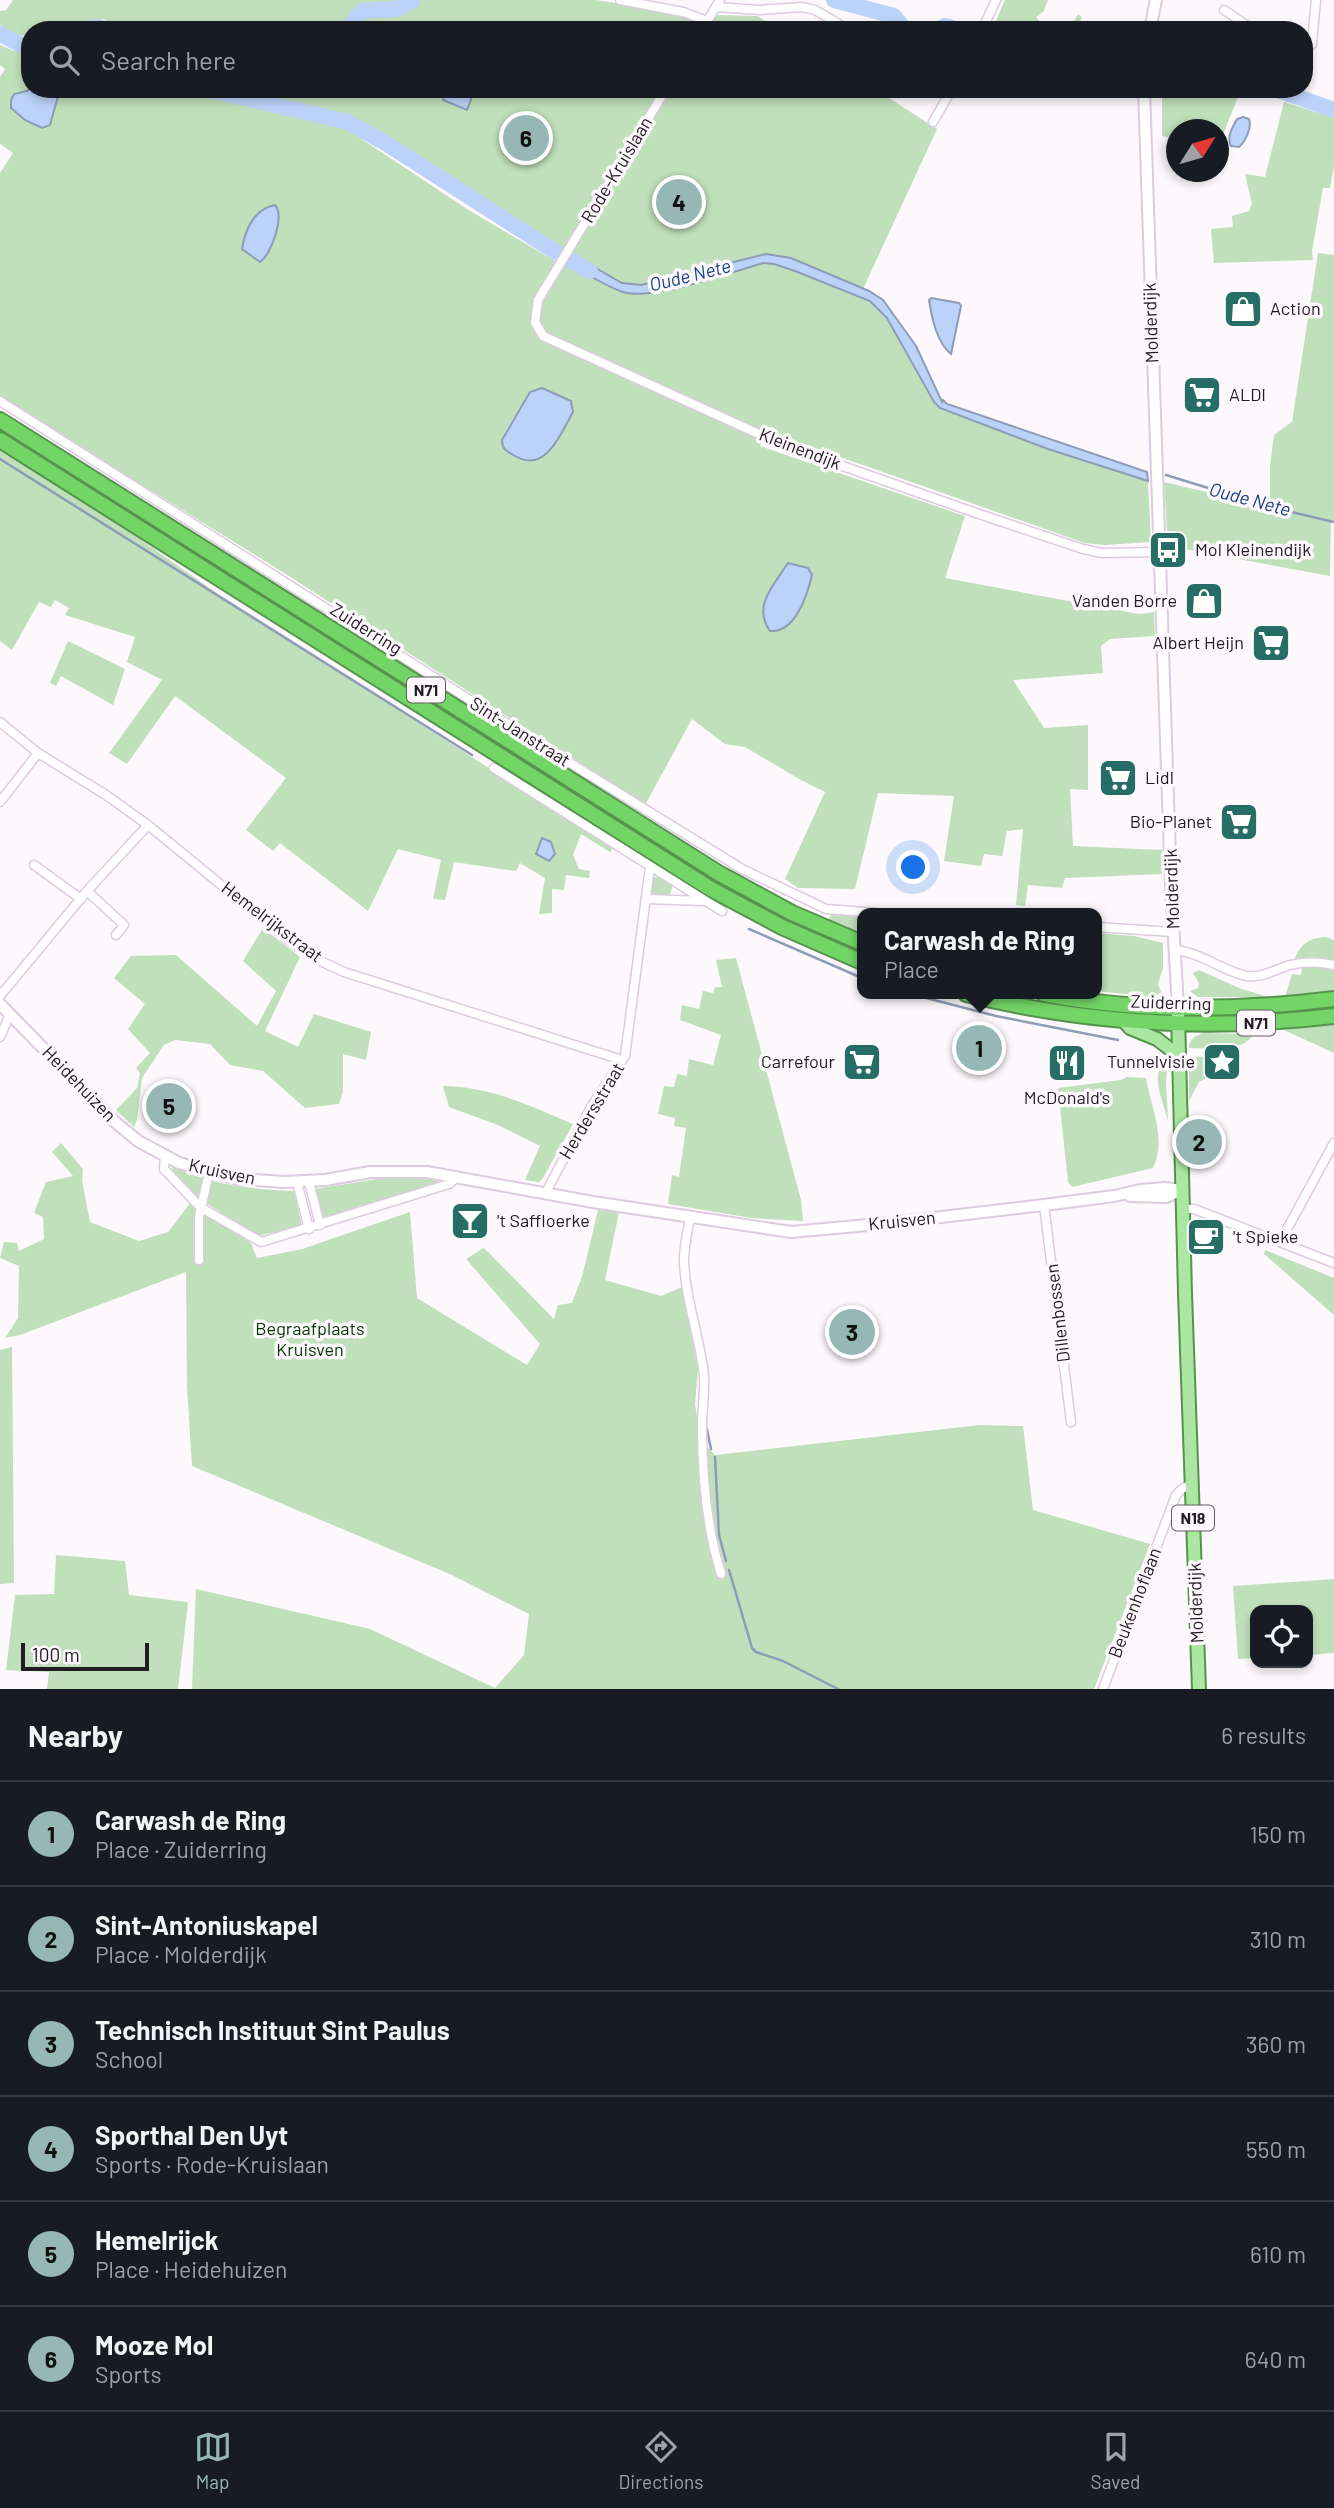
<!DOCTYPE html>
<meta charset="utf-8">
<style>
:root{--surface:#171b24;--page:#242831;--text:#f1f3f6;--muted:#9ea1a6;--line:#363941;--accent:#96b7b5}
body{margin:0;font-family:Barlow,sans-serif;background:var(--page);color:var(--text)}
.controls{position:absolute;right:21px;bottom:21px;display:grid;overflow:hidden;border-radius:14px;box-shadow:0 4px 10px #0003}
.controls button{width:63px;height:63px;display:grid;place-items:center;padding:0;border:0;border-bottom:2px solid var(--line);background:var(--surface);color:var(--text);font:35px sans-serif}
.compass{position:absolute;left:1166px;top:119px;width:63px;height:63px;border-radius:50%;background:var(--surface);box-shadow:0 4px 10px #0003;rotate:53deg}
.scale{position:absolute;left:21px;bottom:18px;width:128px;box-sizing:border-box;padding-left:7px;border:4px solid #211b22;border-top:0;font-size:19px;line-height:24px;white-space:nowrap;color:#211b22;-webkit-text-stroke:5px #fcf8fc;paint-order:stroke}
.you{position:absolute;left:914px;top:868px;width:24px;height:24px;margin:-18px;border:5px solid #fff;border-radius:50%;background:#1a73e8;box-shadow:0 0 0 10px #1a73e833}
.badge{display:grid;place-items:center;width:46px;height:46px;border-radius:50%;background:var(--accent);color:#111;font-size:23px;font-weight:700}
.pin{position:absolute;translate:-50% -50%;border:4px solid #fff;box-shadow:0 2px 7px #0006}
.popup{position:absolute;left:857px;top:908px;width:245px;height:91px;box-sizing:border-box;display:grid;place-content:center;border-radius:14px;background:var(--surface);filter:drop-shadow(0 2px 5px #0005);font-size:23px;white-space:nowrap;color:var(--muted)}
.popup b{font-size:26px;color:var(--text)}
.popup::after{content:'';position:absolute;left:50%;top:100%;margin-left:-14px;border:14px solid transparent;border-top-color:var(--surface)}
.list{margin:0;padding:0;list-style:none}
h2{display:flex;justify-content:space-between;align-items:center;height:91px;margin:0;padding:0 28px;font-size:30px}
h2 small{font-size:23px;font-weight:400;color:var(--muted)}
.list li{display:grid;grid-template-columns:46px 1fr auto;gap:21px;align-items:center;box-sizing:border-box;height:105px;padding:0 28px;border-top:2px solid var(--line)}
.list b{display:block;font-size:26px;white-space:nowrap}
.list p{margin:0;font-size:23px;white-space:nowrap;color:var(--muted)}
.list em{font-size:23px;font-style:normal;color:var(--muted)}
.icon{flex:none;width:38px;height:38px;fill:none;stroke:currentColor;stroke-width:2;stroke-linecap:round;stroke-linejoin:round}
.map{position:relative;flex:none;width:1334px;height:1689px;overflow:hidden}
.search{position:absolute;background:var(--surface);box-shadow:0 4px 10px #0003;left:21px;right:21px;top:21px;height:77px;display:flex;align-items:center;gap:18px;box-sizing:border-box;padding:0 24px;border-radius:28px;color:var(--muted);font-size:26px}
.sheet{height:721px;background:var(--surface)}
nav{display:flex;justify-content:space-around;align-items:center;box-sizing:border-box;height:98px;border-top:2px solid var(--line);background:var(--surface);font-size:19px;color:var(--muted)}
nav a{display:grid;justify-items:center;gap:4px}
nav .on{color:var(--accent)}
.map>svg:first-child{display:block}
.green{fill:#c0dfbb;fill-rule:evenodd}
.water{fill:#bcd3f9;stroke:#8e9cb8;stroke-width:2}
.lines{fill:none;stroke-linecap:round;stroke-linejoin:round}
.stream{stroke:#8e9cb8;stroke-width:2.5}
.river{stroke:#bcd3f9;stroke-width:16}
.street-casing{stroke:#ddcbdf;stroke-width:11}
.secondary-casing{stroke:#ddcbdf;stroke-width:14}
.primary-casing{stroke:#56944e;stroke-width:16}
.highway-casing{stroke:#56944e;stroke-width:18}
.street{stroke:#fff;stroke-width:8}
.secondary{stroke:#fff;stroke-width:10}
.primary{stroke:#abe6a3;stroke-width:12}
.highway{stroke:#73d565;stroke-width:14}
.labels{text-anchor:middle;stroke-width:7;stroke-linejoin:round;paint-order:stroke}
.shield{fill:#fcf8fc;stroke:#635d63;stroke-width:2}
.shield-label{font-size:16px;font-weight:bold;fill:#211b22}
.street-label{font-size:18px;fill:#211b22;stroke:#fcf8fc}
.poi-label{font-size:18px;fill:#211b22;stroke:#fcf8fc;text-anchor:start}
.park-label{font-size:18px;fill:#023900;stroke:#fcf8fc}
.water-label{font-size:19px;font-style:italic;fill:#1b4289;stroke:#fcf8fc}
</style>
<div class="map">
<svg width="1334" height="1689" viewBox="0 0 1334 1689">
<rect width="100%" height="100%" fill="#fcf8fc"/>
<!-- green -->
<path class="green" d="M13,0H596L673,12L700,21L717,15L757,16L781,30H127L103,19L61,30H30V36L16,35L0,25V11L6,10Z
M1005,0H1048L1044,11L1036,17L1041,23H1056L1070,28L1078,14L1082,17L1077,30H992Z
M0,45L14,51L30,52V88L27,91L50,125L60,89H192L227,101L338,124L359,131L357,136L467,209L555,261C581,267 600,285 625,292C653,300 732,272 763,263L774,264L795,271L870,301L887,317L934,402L940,408L1048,449L1148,481L1151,542L1104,545L1085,543L786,438L769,429L760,446L965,516L945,578L1139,614L1154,612L1155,636L1110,639L1101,646L1103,673L1013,680L1044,728L1088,725V790L1070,789L1073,846L1162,850V874L1065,878L1062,888L1028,885L1025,906L1016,905L1023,829L1007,831L1002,856L984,854L981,866L944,861L954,796L878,793L855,889L798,888L785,879L825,792L801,780L745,747L725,744L692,719L645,805L281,571L0,397V173L13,153L0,144V77L5,69L0,65ZM536,389L573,412L552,449L504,434L530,392Z
M226,89H875L937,129L863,289L766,254L641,285L622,283L573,255L361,123Z
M1162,89H1241L1219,145L1218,130H1176V139L1162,136Z
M1284,102L1334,118V166L1330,188H1323L1312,251L1313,260L1214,263L1211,229L1233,227L1232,216L1249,211L1252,204L1245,174L1265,177Z
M1318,253L1334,255V522H1331L1330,576L1168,546L1164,482L1270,507V467L1274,435L1292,422Z
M0,451L120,525L215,592L613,848L610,852L581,834L573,855L579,869L590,871L589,878L566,875L564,890L552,889V913L539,914L545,878L520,863L516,871L454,862L445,900L433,899L441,860L398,849L368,911L280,843L273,851L246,830L286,778L175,696L127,764L109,753L162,680L127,662L135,637L65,615L69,608L55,600L51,607L39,602L12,650L0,641Z
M68,641L125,669L113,705L61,676L56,686L50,683Z
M659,876L673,884L670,895H653L649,891L651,879Z
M831,915L862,917V934L827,922Z
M263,928L300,957L265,1031L298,1047L314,1014L371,1032L366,1060L343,1054V1091L339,1104L305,1108L263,1071L230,1065L210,1044L175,1040L164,1045L142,1078L137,1120L134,1127L116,1110L137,1088L140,1073L136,1068L150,1053L128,1029L145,1004L114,978L131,956L176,955L257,1026L276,991L243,961Z
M1096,933L1134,936L1163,943V968L1158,984L1161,992L1154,997L1096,991Z
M1326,937L1334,940V962L1294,961C1299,945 1309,937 1326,937Z
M736,958L801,1200L803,1221L751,1218L668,1204L672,1175L679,1177L686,1128L674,1126L675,1118L658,1114L664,1086L674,1087L677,1074L687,1076L689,1059L713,1065L721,1035L680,1020L682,1005L699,1009L703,991L713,993L715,987H722L716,960Z
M1302,966L1334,969V990L1285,997L1292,974L1301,975Z
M1199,970L1239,988L1268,997H1198L1190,991L1198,988L1199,983L1193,973Z
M1334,1023V1053L1284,1030Z
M1204,1033L1252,1034L1253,1035C1240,1054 1210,1048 1189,1048C1189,1039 1196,1035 1204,1033Z
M1218,1056L1222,1070L1199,1082L1189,1101V1057Z
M1168,1058L1166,1081L1168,1121C1163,1100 1148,1074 1168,1058Z
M1127,1077L1146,1078C1151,1108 1167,1139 1153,1168L1072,1187L1068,1182L1058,1088L1121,1080Z
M443,1086C489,1086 532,1106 573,1124L543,1178L539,1182L525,1180L540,1146L498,1125L449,1107Z
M61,1143L83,1169L82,1180L90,1222L139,1241L168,1232L191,1202L251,1243L257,1258L302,1249L410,1212L417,1298L527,1365L540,1344L466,1259L484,1248L554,1319L558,1305L572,1303L582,1277L598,1210L619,1212L605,1280L661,1296L682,1287L698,1369L695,1404L700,1439L715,1455L980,1425L1023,1426L1033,1510L1150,1544L1094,1689H192L196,1589L370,1629L495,1688L524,1655L529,1614L452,1575L192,1466L187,1386L186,1272L20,1335L5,1338L18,1318L19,1266L0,1258L4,1242L17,1243L19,1251L44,1239L43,1217L34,1213L46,1182L73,1176L52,1152Z
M176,1167C212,1186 254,1189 294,1191L302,1226L257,1236L197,1197L173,1174L171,1169Z
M425,1177L438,1180L436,1186L323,1220L315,1189L377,1179Z
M1265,1250L1334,1278V1315L1264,1254Z
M12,1347L14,1583L0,1584V1350Z
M56,1555L125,1561L129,1595L188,1602L178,1689H47L49,1672L6,1670L15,1595L54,1594Z
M1334,1579V1653L1308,1655V1610H1255V1658L1238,1659L1233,1586Z"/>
<!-- water -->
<path class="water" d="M30,88L60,89L50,125L42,128L25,120L11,108V100L14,94L27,91Z
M447,89H475L467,110L443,100Z
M1243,117L1249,119C1252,127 1246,141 1239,147L1231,146C1226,137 1233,127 1237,119Z
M275,205C285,216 271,255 260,262L242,249C245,230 254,209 275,205Z
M766,254L791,258L869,291L883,300L916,346L942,402L943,400L947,404L1147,472L1148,481L1048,449L940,408L934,402L887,318L870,301L795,271L774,264L763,263C732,272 651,301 623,292C605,286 587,274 569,264L573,255L622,283L641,285Z
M931,298L959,303L961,306L951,354C937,343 932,319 929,300Z
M542,388L571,401L573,412C561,433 546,474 515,456C507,451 502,450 502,440L530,392Z
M788,563L808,568L812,575C807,596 795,633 770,631C752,606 774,585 788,563Z
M542,838L551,842L555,854L549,861L536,854Z"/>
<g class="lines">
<!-- stream -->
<path class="stream" d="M0,459L472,755
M1166,475L1270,507L1334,522
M749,929L862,978
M911,994L996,1016L1118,1040
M707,1429L711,1449
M715,1457L719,1535L726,1561
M729,1570L752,1648L756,1652L783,1661L838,1689"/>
<!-- river -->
<path class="river" d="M834,0L894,16L905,30
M84,30L97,27L111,30
M346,30L362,11L397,9L413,0
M939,30L945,26L958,30
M0,34L21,45L30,44
M206,89L348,122L387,144L554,251L590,271
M1275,89L1334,110"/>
<!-- street casing -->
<g class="street-casing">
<path id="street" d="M620,0L683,12L707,21
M716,7L760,10L802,7L815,10L849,30
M1224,10L1254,30
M702,30L720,0
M982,30L996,0
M1304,51L1312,44L1316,0
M666,89L538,300L535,322L543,336L783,445L979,514L1083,549L1102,553L1159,552
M933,122L952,89
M0,401L536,742L742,869L826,909L877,913
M0,722L38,753L106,795L148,825L291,942L316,959L344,972L622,1060
M494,768L722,911
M0,802L38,753
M34,865L81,899
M87,891L124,925L116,935
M646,899L704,901
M1096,927L1173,932
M1174,950C1202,952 1221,971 1247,976C1263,978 1276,969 1290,965C1305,961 1319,962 1334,965
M0,996L87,891L148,825
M0,1037L10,1014
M165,1156L164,1169L200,1207L261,1242L449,1184L457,1177
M297,1182L309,1229
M309,1182L320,1225
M545,1194L591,1107L625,1056L650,867
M1044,1205L1071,1422
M1183,1209H1194L1334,1263
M690,1217C688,1231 684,1245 684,1260C685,1299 700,1337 704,1376C705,1392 702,1409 702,1425C702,1472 707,1529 721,1574
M1280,1242L1334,1143
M199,1260V1217L209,1173
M1103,1689L1176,1495L1182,1489L1191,1484"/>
</g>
<!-- secondary casing -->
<g class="secondary-casing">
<path id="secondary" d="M1150,30L1156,0
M1144,89L1171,887L1178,1007
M0,1004L114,1121L138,1141L179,1163L237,1179L284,1182L325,1180L370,1172H427L593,1202L791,1232L890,1223L1044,1205L1114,1196L1140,1190L1165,1188L1182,1190
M1130,1196L1166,1197L1182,1190"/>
</g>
<!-- primary casing -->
<g class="primary-casing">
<path id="primary" d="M1178,1014L1185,1293L1199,1689
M1124,1021L1130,1028L1157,1039L1179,1056"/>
</g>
<!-- highway casing -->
<g class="highway-casing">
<path id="highway" d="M0,420L720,874L792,913L862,943
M0,440L711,889L782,927L862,962
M966,994C1087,1024 1210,1031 1334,1016
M1044,994C1139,1012 1238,1011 1334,999"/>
</g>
<!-- street -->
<use href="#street" class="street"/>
<!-- secondary -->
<use href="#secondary" class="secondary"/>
<!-- primary -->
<use href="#primary" class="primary"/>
<!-- highway -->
<use href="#highway" class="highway"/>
</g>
<!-- icons -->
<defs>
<g id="shop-square" transform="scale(2.0125)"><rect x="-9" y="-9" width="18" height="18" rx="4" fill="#266e65" stroke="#fcf8fc"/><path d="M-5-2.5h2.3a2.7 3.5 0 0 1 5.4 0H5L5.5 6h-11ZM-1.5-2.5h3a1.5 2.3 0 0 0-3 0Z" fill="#fff"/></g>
<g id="supermarket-square" transform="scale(2.0125)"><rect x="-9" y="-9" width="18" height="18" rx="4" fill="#266e65" stroke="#fcf8fc"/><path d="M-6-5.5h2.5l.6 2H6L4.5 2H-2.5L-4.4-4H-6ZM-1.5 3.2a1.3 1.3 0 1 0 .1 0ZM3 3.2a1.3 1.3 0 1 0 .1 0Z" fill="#fff"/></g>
<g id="bus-square" transform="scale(2.0125)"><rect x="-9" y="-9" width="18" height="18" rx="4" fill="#266e65" stroke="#fcf8fc"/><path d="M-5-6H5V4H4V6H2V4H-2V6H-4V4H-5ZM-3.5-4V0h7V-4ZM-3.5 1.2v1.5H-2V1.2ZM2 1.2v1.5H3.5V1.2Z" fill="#fff"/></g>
<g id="sight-square" transform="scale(2.0125)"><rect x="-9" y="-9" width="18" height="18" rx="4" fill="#266e65" stroke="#fcf8fc"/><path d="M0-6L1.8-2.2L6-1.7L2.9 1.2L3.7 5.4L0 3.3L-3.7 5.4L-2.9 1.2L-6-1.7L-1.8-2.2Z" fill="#fff"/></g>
<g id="restaurant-square" transform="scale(2.0125)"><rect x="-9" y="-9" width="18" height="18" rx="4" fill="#266e65" stroke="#fcf8fc"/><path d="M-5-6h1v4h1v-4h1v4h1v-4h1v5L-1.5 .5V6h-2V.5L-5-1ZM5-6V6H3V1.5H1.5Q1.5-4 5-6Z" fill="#fff"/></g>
<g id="bar-square" transform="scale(2.0125)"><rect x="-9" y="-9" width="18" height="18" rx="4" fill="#266e65" stroke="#fcf8fc"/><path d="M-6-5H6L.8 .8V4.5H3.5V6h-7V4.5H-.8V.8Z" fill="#fff"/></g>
<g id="cafe-square" transform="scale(2.0125)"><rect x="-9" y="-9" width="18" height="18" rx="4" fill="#266e65" stroke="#fcf8fc"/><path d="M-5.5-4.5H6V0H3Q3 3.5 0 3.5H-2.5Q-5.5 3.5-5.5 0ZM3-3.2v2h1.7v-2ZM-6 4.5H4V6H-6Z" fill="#fff"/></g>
</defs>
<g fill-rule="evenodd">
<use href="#shop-square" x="1243" y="309"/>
<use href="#supermarket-square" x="1202" y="395"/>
<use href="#bus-square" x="1168" y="550"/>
<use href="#shop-square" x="1204" y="601"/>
<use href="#supermarket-square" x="1271" y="643"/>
<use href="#supermarket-square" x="1118" y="778"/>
<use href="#supermarket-square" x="1239" y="822"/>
<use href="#supermarket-square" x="862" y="1062"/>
<use href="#sight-square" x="1222" y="1062"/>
<use href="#restaurant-square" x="1067" y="1063"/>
<use href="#bar-square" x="470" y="1221"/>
<use href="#cafe-square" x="1206" y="1237"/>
</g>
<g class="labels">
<!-- shield labels -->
<g class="shield">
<rect x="407" y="677.5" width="38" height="25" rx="5"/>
<rect x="1237" y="1010.5" width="38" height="25" rx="5"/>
<rect x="1172" y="1505.5" width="42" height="25" rx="5"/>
</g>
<g class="shield-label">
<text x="426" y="696">N71</text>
<text x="1256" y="1029">N71</text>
<text x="1193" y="1524">N18</text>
</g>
<!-- street labels -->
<g class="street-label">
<text transform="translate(617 170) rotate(-59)" y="6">Rode-Kruislaan</text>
<text transform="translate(1151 323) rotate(-92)" y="6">Molderdijk</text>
<text transform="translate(800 449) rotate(21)" y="6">Kleinendijk</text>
<text transform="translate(366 629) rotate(32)" y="6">Zuiderring</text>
<text transform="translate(520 732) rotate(32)" y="6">Sint-Janstraat</text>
<text transform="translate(1172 889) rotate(-92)" y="6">Molderdijk</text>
<text transform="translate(272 922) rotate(37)" y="6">Hemelrijkstraat</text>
<text transform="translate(1171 1003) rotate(2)" y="6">Zuiderring</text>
<text transform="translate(79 1084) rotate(46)" y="6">Heidehuizen</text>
<text transform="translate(592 1111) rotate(-59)" y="6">Herdersstraat</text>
<text transform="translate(222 1172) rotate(12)" y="6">Kruisven</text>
<text transform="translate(902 1221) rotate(-6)" y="6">Kruisven</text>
<text transform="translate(1058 1313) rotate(-97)" y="6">Dillenbossen</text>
<text transform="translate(1135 1603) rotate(-69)" y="6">Beukenhoflaan</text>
<text transform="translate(1196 1603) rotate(-92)" y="6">Molderdijk</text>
</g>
<!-- poi labels -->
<g class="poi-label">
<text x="1270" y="315">Action</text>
<text x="1229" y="401">ALDI</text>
<text x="1195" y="556">Mol Kleinendijk</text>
<text x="1177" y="607" text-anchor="end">Vanden Borre</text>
<text x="1244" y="649" text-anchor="end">Albert Heijn</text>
<text x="1145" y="784">Lidl</text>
<text x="1212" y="828" text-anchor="end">Bio-Planet</text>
<text x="835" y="1068" text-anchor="end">Carrefour</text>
<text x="1195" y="1068" text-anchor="end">Tunnelvisie</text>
<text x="1067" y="1104" text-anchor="middle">McDonald's</text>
<text x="497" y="1227">'t Saffloerke</text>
<text x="1233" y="1243">'t Spieke</text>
</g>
<!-- park labels -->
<g class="park-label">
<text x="310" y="1335">Begraafplaats<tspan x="310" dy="21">Kruisven</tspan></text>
</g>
<!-- water labels -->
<g class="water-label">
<text transform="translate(690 275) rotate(-14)" y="7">Oude Nete</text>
<text transform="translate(1250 499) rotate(15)" y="7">Oude Nete</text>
</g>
</g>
</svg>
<div class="controls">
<button><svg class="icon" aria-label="locate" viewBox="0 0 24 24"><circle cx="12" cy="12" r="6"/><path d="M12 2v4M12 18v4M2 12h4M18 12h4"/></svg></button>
</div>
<svg class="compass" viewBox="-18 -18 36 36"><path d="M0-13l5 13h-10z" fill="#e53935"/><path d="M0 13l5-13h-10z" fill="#9ea1a6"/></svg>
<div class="scale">100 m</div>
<div class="you"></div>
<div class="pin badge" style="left:979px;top:1048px">1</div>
<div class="popup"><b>Carwash de Ring</b>Place</div>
<div class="pin badge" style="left:1199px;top:1142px">2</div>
<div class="pin badge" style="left:852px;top:1332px">3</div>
<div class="pin badge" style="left:679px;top:202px">4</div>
<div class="pin badge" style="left:169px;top:1106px">5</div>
<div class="pin badge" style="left:526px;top:138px">6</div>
<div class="search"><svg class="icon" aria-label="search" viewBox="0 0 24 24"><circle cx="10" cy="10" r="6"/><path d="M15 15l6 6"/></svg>Search here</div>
</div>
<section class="sheet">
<h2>Nearby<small>6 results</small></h2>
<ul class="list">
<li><span class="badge">1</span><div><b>Carwash de Ring</b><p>Place · Zuiderring</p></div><em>150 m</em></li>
<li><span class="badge">2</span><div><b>Sint-Antoniuskapel</b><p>Place · Molderdijk</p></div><em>310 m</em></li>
<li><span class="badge">3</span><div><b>Technisch Instituut Sint Paulus</b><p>School</p></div><em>360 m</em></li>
<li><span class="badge">4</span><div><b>Sporthal Den Uyt</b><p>Sports · Rode-Kruislaan</p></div><em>550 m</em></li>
<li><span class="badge">5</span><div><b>Hemelrijck</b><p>Place · Heidehuizen</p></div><em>610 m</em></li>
<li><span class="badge">6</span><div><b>Mooze Mol</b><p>Sports</p></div><em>640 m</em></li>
</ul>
</section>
<nav>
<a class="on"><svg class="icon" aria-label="map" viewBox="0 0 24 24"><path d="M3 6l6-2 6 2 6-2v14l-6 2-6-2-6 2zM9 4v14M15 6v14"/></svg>Map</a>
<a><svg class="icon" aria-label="directions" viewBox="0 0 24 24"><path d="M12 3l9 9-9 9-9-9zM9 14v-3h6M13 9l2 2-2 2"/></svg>Directions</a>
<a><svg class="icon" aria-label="saved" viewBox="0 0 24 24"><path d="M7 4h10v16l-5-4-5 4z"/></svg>Saved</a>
</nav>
